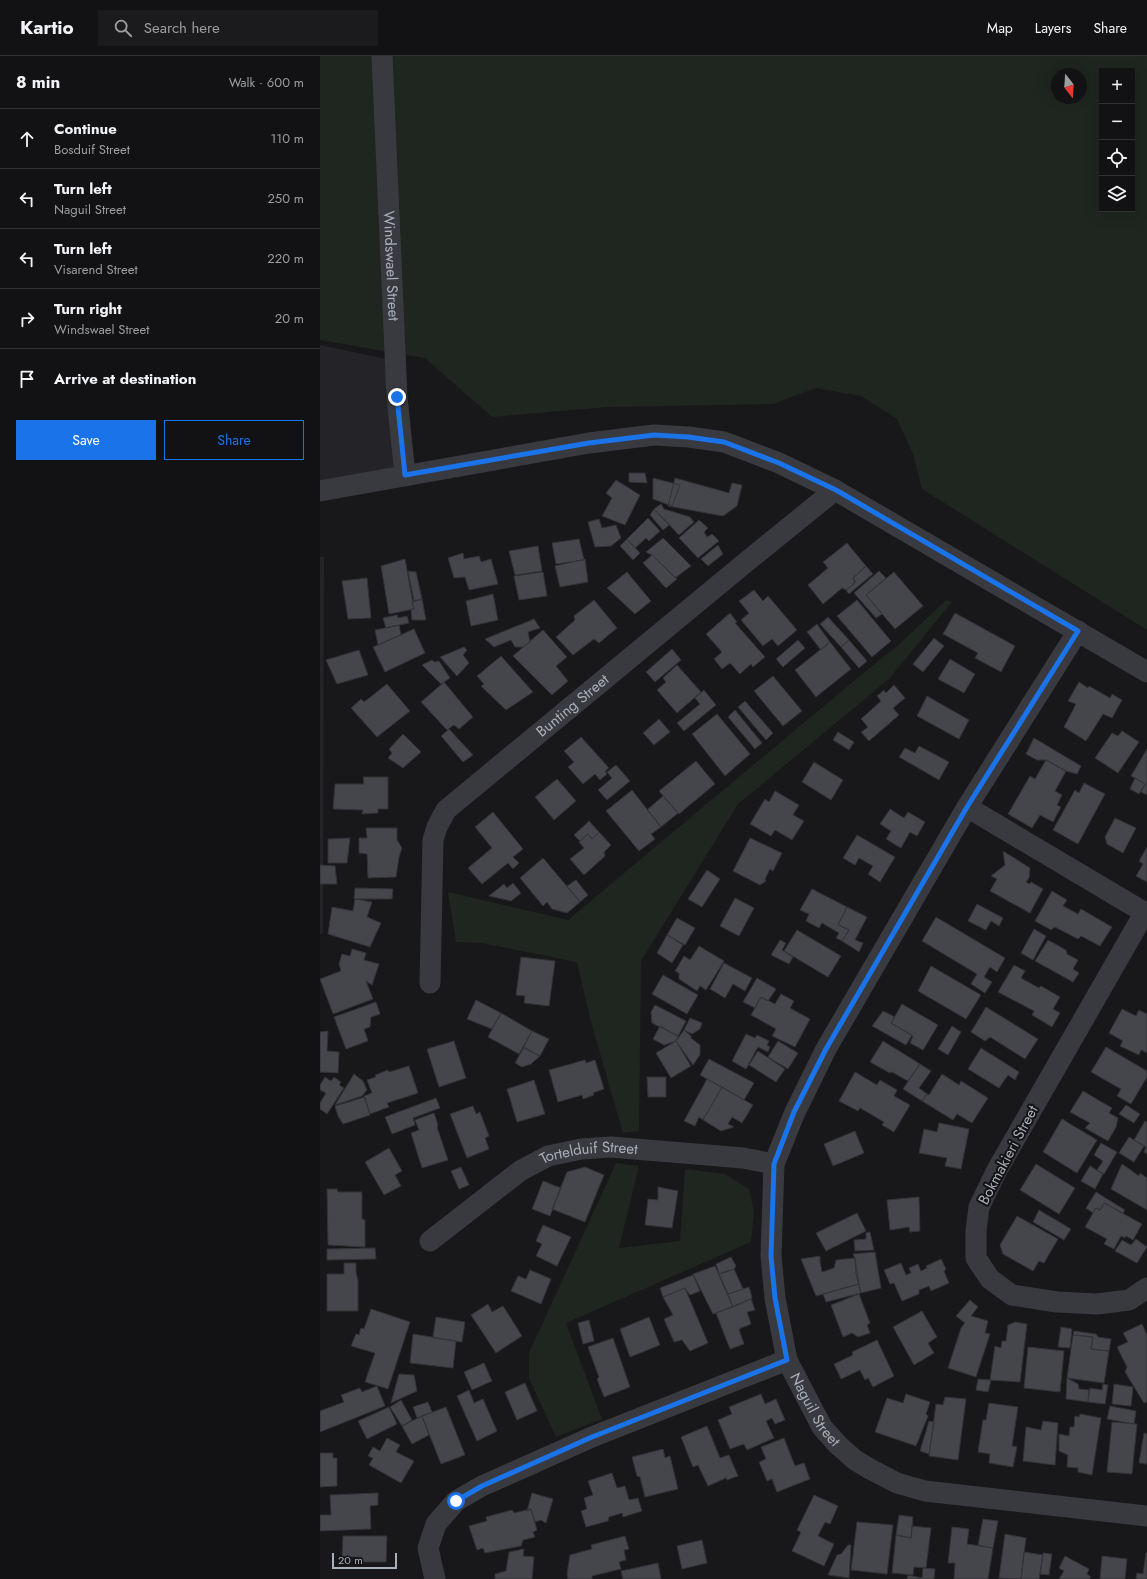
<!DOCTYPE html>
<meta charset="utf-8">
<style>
:root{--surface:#121214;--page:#1b1b1d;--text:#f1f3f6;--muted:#9c9ea0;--line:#313234;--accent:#1a73e8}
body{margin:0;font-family:Jost,sans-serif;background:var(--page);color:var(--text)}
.controls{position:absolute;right:12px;top:12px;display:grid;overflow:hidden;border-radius:0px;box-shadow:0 4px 16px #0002}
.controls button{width:36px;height:36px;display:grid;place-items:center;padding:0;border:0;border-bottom:1px solid var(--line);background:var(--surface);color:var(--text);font:20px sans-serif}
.compass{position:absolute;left:731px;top:12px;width:36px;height:36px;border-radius:50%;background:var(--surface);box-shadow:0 4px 16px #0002;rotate:163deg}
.scale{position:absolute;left:12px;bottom:10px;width:65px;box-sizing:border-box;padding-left:4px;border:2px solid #aab0bb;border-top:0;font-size:11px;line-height:14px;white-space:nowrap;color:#aab0bb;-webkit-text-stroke:3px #131316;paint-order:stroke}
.stop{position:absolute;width:12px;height:12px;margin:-9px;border:3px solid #1a73e8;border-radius:50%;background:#fff}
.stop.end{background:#1a73e8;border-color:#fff;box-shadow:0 1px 4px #0008}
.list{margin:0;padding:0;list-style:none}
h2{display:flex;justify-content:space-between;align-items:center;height:52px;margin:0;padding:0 16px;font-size:17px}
h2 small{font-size:13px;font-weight:400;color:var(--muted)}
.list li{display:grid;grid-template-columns:26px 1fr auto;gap:12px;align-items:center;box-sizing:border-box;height:60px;padding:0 16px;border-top:1px solid var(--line)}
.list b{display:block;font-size:15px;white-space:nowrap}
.list p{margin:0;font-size:13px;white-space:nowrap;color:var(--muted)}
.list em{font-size:13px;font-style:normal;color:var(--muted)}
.actions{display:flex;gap:8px;padding:12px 16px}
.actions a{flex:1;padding:9px 0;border:1px solid var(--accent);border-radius:0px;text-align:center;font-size:14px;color:var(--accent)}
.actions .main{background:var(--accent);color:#fff}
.icon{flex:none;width:22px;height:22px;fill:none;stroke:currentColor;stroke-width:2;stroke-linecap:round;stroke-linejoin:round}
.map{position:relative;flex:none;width:827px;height:1523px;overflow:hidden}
header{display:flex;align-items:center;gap:24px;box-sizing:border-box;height:56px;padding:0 20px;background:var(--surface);border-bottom:1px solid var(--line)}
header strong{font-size:19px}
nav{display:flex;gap:22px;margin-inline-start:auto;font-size:14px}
.search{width:280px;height:36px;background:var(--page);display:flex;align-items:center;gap:10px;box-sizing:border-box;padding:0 14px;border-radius:0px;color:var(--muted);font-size:15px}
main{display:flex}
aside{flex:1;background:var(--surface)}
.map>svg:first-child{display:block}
.built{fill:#242428}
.green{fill:#1e261f;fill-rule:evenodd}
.building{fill:#44464b;stroke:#323237}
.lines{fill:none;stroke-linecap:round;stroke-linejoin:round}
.minor{stroke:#393a40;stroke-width:21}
.route{stroke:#1a73e8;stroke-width:5}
.labels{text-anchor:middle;stroke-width:4;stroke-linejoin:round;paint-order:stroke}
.street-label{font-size:15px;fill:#aab0bb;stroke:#131316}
</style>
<header>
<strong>Kartio</strong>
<div class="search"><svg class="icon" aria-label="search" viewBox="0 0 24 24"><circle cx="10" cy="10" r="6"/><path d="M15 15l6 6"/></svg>Search here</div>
<nav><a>Map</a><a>Layers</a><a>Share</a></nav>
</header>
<main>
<aside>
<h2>8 min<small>Walk · 600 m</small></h2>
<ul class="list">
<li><svg class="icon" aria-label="ahead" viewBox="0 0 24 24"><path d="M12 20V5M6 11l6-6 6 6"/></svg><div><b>Continue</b><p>Bosduif Street</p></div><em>110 m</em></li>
<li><svg class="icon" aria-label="left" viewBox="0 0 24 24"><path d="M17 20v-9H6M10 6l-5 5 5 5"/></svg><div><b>Turn left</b><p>Naguil Street</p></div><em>250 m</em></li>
<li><svg class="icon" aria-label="left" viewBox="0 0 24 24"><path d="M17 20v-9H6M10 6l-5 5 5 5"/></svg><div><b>Turn left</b><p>Visarend Street</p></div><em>220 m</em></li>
<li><svg class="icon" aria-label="right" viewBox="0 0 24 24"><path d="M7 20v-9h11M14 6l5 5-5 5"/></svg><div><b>Turn right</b><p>Windswael Street</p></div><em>20 m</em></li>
<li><svg class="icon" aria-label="arrive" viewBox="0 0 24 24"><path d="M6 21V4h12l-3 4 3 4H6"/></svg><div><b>Arrive at destination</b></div></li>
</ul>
<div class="actions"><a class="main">Save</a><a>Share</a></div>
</aside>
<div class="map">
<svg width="827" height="1523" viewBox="0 0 827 1523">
<rect width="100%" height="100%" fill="#18181b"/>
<!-- built -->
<path class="built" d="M0,289L76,305L85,419L0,435Z
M0,501H4L3,877L0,879Z"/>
<!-- green -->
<path class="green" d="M0,0H827V574L602,433L593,398L577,363L541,340L496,332L453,348L288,351L172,361L105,302L0,284ZM782,15H812V153H782ZM737,18H761V42H737Z
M626,544L632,546L569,623L418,748L321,905L319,1075L303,1077L270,962L257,906L162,887L136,886L128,836L248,864L565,599L575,592Z
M296,1107L319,1110L299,1192L360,1185L365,1113L405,1118L429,1133L434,1156L431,1186L246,1267L282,1363L236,1381L209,1322V1297Z"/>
<!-- building -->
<path class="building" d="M309,417H325L327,427L309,426Z
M333,422L360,429L352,450L333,443Z
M355,422L409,437L412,427L422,429L417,450L403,460L348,450Z
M296,424L320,439L305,469L282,460L292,442L286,437Z
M341,448L344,453L370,461L374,466L359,479L334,453Z
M334,453L349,469L343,474L330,459Z
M328,462L340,475L329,485L326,482L315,492L307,483Z
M279,463L282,472L296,469L301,482L291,490L275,491L268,466Z
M379,464L388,472L384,476L387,481L392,478L399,485L378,502L359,482Z
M343,482L371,510L355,522L332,499L326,496Z
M259,483L264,504L236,508L232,487Z
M307,483L320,497L313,504L300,490Z
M527,487L546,510L533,522L536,526L526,534L522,532L503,548L488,529L508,512L503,506Z
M398,489L403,498L388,510L381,503Z
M218,490L222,515L195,519L189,495Z
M143,497L144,503L159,500L161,506L171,503L178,528L149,534L145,521L134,522L128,502Z
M332,499L357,523L346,532L323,507Z
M85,503L94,553L69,558L61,510Z
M265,503L268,526L240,531L235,510Z
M546,510L553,518L529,538L526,534L535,527L533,522Z
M88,515L96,516L102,543L94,545Z
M559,515L566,522L546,539L562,558L556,562L534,537Z
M223,516L227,540L199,544L194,520Z
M307,516L331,545L315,558L287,532Z
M574,516L603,550L575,573L546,539Z
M47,522L51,562L28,563L22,525Z
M434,534L443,545L448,540L477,574L458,590L452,583L443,590L421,564L429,557L419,545Z
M173,538L178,564L151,570L146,545Z
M102,543L106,564H92L91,553H94L92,546Z
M274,544L297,572L279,587L274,583L253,599L236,581L255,564L254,560Z
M537,544L571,585L552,601L517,560Z
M410,557L417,566L415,567L445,601L433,611L431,608L420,618L410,607L402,613L394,603L402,596L386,578Z
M635,557L695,590L681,616L655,602L658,597L623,578Z
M77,559L78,562L87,560L89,567L66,572L63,562Z
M508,561L529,584L521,591L500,568Z
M214,563L220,572L208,576L210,586L203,591H195L191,584L174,591L165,583Z
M497,568L510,586L501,594L487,576Z
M79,569L81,579L58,589L55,574Z
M94,573L105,597L65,616L53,591Z
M223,574L247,601L236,610L248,625L232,639L193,600Z
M614,582L624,590L603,616L593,608Z
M478,584L485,592L463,611L456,603Z
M529,584L547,605L539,612L521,591Z
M510,586L531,613L496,641L475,614Z
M144,591L147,594L143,599L149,607L137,620L120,601Z
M352,593L361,604L335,626L326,616Z
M39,594L48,619L17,628L6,604Z
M181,600L213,636L186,654L161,630L164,628L157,620Z
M630,603L655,618L644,637L618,623Z
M112,604L114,606L119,605L130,622L121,628L102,609Z
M357,609L381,636L357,657L337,634L346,626L343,622Z
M453,620L482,655L463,670L434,635Z
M124,626L153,661L139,673L134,669L127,674L101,646Z
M759,626L768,632L769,630L790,642L792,638L802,644L792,662L783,658L766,685L744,671L756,648L748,645Z
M67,628L90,655L57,681L31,652L41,643L44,646Z
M574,629L585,642L573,652L579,659L549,685L541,676L548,671L541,663L561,645L557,640L564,634L566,637Z
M384,634L396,649L364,675L357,667L380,648L375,642Z
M607,640L649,664L639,683L597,660Z
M425,645L453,677L446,684L418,651Z
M415,654L442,687L435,693L408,661Z
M397,658L430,698L405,720L372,678Z
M339,663L350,676L334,689L323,677Z
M129,673L153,699L143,706L121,680Z
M802,675L819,686L798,717L775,702L792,677L798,680Z
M518,676L534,686L529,694L513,684Z
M83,678L101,696L83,712L68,702L72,697L69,693Z
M261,681L289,712L285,715L287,718L280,724L275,718L263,728L248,711L254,706L244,695Z
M714,682L761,710L757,718L746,715L726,704H717L706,698Z
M599,690L629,706L619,724L579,701L585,692L595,697Z
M827,693V739L821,736L825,728L811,720Z
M726,704L746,715L735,735L742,739L737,749L741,751L733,766L720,759L712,772L688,758L710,720L715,723Z
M376,705L395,728L359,758L339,735Z
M494,706L523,724L511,744L482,726Z
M296,709L310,725L287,744L278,734L292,722L287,716Z
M43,721H68V753H58V757L42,758L43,754L13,753L15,728H44Z
M815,722L825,728L819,738L810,733Z
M237,723L256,745L234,764L215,741Z
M764,727L785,738L758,788L733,774L755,734L759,737Z
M312,734L341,771L331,778L335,783L319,795L286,755Z
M455,735L479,749L473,759L484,765L472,784L455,774L451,780L430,768L445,743L449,746Z
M343,740L358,757L341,771L327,754Z
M570,753L584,762L588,756L605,766L597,780L590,776L581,792L566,783L571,775L560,768Z
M173,756L203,793L193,801L199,807L193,813L188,807L162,828L148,812L172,792L155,771Z
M795,762L816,772L803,797L787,788L785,781Z
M269,765L279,776L272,783L268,778L260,785L254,779Z
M46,772H77V784L82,792L79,801L76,821L48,822L47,798L39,797V782H47Z
M279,776L291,789L284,796L285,800L264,819L250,803L264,792L259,786L268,778L272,783Z
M537,779L575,801L560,826L548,818L553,810L539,802L535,809L523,802Z
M30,782L27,807H8V783Z
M430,782L462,797L453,815L450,813L445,823L446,825L440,829L413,815Z
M827,791V826L816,820L823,808L819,805Z
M683,795L710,812L709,822L706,826L710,828L711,826L723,833L710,857L670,835L677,823L671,820L685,809Z
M223,802L260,846L247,857L232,853L227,846L223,850L200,822Z
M0,809L15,810L17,828H0Z
M387,814L400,823L382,851L368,843Z
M256,824L268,839L260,846L247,830Z
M193,827L201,837L191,845L169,840L184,828L187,832Z
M35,832L73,833L72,843H34Z
M492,833L527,851L518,869L529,874L522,885L516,882L519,877L502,867L499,872L486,865L489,858L480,854Z
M732,835L747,844L743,850L758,858L761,853L792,871L780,890L761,880L758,883L735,871L731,874L715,865Z
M415,842L434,852L419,880L400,870Z
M35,843L52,846L47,861L61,867L50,891L8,878L12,851L33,855Z
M657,848L683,862L679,870L671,865L666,874L648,865Z
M527,851L547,861L535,884L543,887L539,896L522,885L529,874L518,869Z
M616,861L685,902L677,916L670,911L664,921L672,926L665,937L651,928L657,918L602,885Z
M357,862L375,872L365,889L347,879Z
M714,873L726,880L713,904L701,897Z
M477,874L521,900L508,921L464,895Z
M347,879L363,889L352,907L337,897Z
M460,884L466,887L462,894L473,901L469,908L451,899Z
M728,884L746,894L747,898L758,904L753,913L759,917L753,926L715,905Z
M379,890L404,905L386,934L380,930L377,935L359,923V917L355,915L364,900L370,904Z
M32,893L46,897L44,904L59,908L52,929L46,925L53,943L13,958L0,923L21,915L19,908L22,898L30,900Z
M201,901L235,905L229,950L204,947L205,940L196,939Z
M404,907L432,922L425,935L413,928L405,942L390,933Z
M694,909L705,915L701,922L719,932L721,930L740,941L733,953L740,957L732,971L712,959L714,955L678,936Z
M611,910L661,939L646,963L598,935Z
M343,919L378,939L367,958L332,938Z
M437,922L456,933L448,945L441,941L435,952L423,946Z
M461,938L474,945L470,952L490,963L475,991L452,980L456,973L431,959L441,941L455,948Z
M156,944L181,957L172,973L147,963Z
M56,946L60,958L51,961L50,971L44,973L48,985L26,993L14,961Z
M582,948L618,969L603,994L590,987L593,980L571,967Z
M335,949L366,965L358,980L332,967L331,956Z
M666,951L718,983L705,1003L670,981L665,985L651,976Z
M802,953L816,960L819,954L827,958V997L821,994L819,999L800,990L803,985L789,977Z
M563,955L575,961L571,967L592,979L586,989L552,970Z
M181,957L212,975L199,998L168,981Z
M370,962L382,967L380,973L372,978L364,974Z
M340,970L358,980L356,985L344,989L333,983Z
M632,970L641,976L628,999L618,993Z
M364,974L371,980V982L380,989V999L373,1009L356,985Z
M8,975L7,995L19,996L18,1017L0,1016V976Z
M212,975L229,983L220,1000L203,992Z
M426,978L435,982L437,979L449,985L447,989L450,991L448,996L438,991L426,1013L412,1005Z
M134,985L146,1022L119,1031L107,993Z
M356,985L371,1010L351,1022L336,997Z
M458,985L478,997L468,1013L448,1001Z
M563,985L600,1008L588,1025L572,1016L570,1017L550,1006Z
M204,991L220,1000L211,1008L202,1011L195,1007Z
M786,991L827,1015V1021L811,1048L797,1040L801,1033L771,1016Z
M661,992L699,1016L695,1024L688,1019L679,1032L648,1013Z
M438,995L465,1013L456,1026L429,1009Z
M389,1003L434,1027L424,1044L380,1019Z
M265,1004L266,1007L275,1004L284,1033L273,1037L274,1039L263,1043L262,1039L238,1046L229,1014Z
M600,1008L611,1015L599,1032L607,1038L602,1045L583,1033Z
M89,1010L98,1037L67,1047L69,1051L50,1058L44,1040L52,1037L47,1024L56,1021L55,1019L68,1014L69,1016Z
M535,1016L557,1029L560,1024L577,1034L574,1040L590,1049L574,1076L562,1069L564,1066L540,1052L538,1055L519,1045Z
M34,1018L43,1025L47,1034L42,1040L15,1049Z
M622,1018L639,1029L641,1025L668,1042L652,1067L637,1058L633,1064L602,1045L607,1038L609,1039Z
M5,1021L11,1025L14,1021L21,1026L19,1029L24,1032L7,1058L0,1053V1047L6,1037L0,1034V1029Z
M327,1021H346V1041H328Z
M387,1023L402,1031L383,1064L379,1061L375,1070L364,1065Z
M214,1024L225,1058L197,1066L187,1033Z
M402,1031L433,1049L422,1067L412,1061L408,1068L414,1071L401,1075L383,1064Z
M763,1035L792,1052L789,1057L798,1062L796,1071L788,1085L765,1072L770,1067L750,1056Z
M45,1041L50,1059L23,1068L18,1060L15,1050Z
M116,1042L120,1052L93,1062L95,1069L72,1078L65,1061Z
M806,1049L820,1058L814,1067L799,1058Z
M153,1050L156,1058L160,1056L169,1080L165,1082L169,1093L147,1102L130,1058Z
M114,1057L118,1069L117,1071L128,1104L102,1112L91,1077L99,1074L95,1064Z
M742,1063L777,1084L757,1117L723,1096Z
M825,1065L827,1066V1098L824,1096L826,1091L814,1084Z
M619,1067L649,1073L641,1113L625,1110L627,1102L599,1097L604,1073L617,1076Z
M535,1075L544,1097L513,1110L504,1088Z
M809,1081L824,1090L814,1106L799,1097Z
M781,1087L797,1096L784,1118L777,1114L783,1105L774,1099Z
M69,1092L82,1115L75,1119L81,1130L64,1139L45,1106Z
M716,1108L755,1132L739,1158L700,1134Z
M802,1108L819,1120L820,1117L827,1122V1154L791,1133Z
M770,1110L783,1118L775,1133L761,1125Z
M141,1111L149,1129L139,1133L131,1115Z
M265,1111L284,1119L265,1166L232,1153L247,1116Z
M223,1125L241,1132L230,1160L212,1153Z
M338,1131L358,1135L352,1172L325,1169L328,1143L338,1144Z
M7,1133H17L18,1136H42V1163L45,1164V1191L8,1189Z
M776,1136L805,1154L803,1157L784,1147L780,1154L776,1152L773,1157L766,1152Z
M599,1141L600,1175L590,1176L589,1171L570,1174L567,1144Z
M784,1147L822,1168L813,1184L806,1180L805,1182L801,1180L794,1193L784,1188L787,1183L765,1171L776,1152L780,1154Z
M719,1154L751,1173L744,1184L713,1166Z
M537,1157L546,1175L506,1195L496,1177Z
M697,1160L738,1183L724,1207L719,1205L713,1215L683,1198L680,1189Z
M223,1169L251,1181L237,1210L216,1200L222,1188L216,1185Z
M550,1176L554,1194L535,1195L534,1184L546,1183V1177Z
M816,1183L827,1191L817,1207L795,1195L802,1184L811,1189Z
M55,1192L56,1203L7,1204V1193Z
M555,1196L561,1232L541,1237L536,1218L535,1202L533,1198Z
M500,1200V1205L502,1216L514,1212L516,1204L535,1202L539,1228L496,1240L481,1203Z
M411,1201L416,1210L414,1213L399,1218L396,1208Z
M621,1203L626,1213L624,1215L629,1227L611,1235L609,1230L599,1234V1238L582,1245L574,1227L570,1228L564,1214L581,1207L586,1219L591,1217L589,1212L598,1208L601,1215L607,1212L606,1210Z
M24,1207H36V1217L38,1224V1255H7V1218H24Z
M395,1210L413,1251L393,1258L373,1218Z
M414,1213L423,1233L408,1238L399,1218Z
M210,1214L231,1223L221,1248L191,1235L198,1220L206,1223Z
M373,1219L380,1235L370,1239L365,1232L343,1241L340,1232Z
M539,1228L541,1237L506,1246L503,1238Z
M429,1231L432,1241L431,1243L413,1251L408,1238Z
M365,1232L388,1287L370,1295L362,1284L354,1286L344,1263L353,1259L343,1241Z
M539,1238L550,1267L547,1269L550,1277L538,1281L532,1277L523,1281L511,1249Z
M431,1243L435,1254L427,1256L431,1268L419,1273L424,1288L410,1293L396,1257Z
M650,1244L658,1251L651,1260L668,1265L665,1277L670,1278L656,1321L628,1312L641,1272L645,1267L636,1260Z
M168,1248L172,1256L183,1250L202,1280L176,1297L151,1259Z
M51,1253L90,1266L68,1333L45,1326L55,1297L31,1290L36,1278L39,1279L41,1272L44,1273Z
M602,1255L617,1281L608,1287L614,1297L594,1309L573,1271Z
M116,1261L145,1266L142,1286L114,1282L113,1280Z
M329,1261L340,1289L310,1301L300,1273Z
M269,1264L274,1285L263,1288L258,1267Z
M695,1266L707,1268L700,1326L670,1324L675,1290L681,1292L682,1285H686L688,1269Z
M822,1268L827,1279V1346L824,1347L805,1316L807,1311L797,1291L808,1286L803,1277Z
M741,1271L752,1273L750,1292L738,1291Z
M754,1275L776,1278L778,1281L791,1283L789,1295L771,1293L773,1281L753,1279Z
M93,1278L136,1285L133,1312L90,1307Z
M753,1279L773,1281L771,1293L789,1295L784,1327L747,1322Z
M293,1282L310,1331L284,1341L277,1323L279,1321L268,1291Z
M557,1284L574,1320L553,1331L548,1322L545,1324L540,1314L521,1323L514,1308L533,1299L532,1296Z
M708,1291L744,1295L740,1336L704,1332Z
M164,1307L172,1325L152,1334L144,1316Z
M79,1318L94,1319L97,1335L71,1347Z
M747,1322L758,1328L759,1333L769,1334L768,1346L746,1343Z
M658,1323L671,1324L668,1336L656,1334Z
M205,1327L217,1355L197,1364L185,1336Z
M783,1328L788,1329L785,1348L768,1346L770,1332L782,1334Z
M794,1328L813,1331L811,1350L792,1348Z
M57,1330L65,1350L0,1376V1355L24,1346L21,1339L40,1332L42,1336Z
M149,1334L154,1347L163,1343L177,1375L157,1385L137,1340Z
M441,1338L445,1348L456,1343L465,1364L455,1368L452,1362L446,1365L454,1382L427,1394L424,1388L410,1393L398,1364L412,1358L409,1351Z
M586,1338L610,1346L606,1358L608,1360L596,1390L555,1376L567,1342L583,1347Z
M625,1341L646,1343L638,1404L609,1400L616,1348L623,1349Z
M81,1344L92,1364L82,1370L70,1351Z
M108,1346L112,1356L97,1362L93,1351Z
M669,1347L698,1351L692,1390L697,1391L693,1411L669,1407L670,1398L658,1396L663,1364H666Z
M790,1350L816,1355L814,1368L787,1363Z
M69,1351L77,1368L47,1383L38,1365Z
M126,1351L145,1399L121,1408L102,1360Z
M760,1358L781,1362L772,1419L758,1416V1412L747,1411L748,1399L739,1395V1378L749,1380L750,1371H754L755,1360L759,1361Z
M102,1360L109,1379L92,1388L82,1370Z
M609,1365L614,1366L609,1398L600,1395Z
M723,1365L738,1367L735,1409L703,1405L706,1371L721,1374Z
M792,1366L817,1368L812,1418L787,1416Z
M387,1370L400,1402L409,1399L418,1420L407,1424L406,1422L388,1430L378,1409L373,1411L361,1381Z
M824,1377L827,1378V1408L819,1407Z
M67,1382L80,1389L76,1396L94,1405L81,1427L49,1409L53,1402L48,1400L53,1391L60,1395Z
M464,1382L475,1410L484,1407L490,1423L457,1436L452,1423L447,1425L439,1406L446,1403L441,1391Z
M343,1393L345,1402L350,1400L358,1433L325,1441L320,1421L317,1420L312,1401Z
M0,1397H13V1402H17V1430L0,1431Z
M292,1417L297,1432L305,1430L309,1444L318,1442L322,1455L303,1461L302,1457L289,1461L288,1465L266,1471L261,1455L267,1453L264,1442L273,1439L268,1425Z
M58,1437V1449L50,1450L51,1473L0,1475V1459H11L10,1439Z
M212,1437L233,1443L226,1467L221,1464L215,1466L211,1453L207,1455Z
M494,1439L518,1450L510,1468L505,1466L498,1480L514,1488L504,1510L472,1495L481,1476L477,1474Z
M211,1453L217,1474L213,1476L215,1481L203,1484L201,1490L165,1497L163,1492L157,1494L149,1470L167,1465L166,1461L192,1454L194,1457Z
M579,1459L593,1461L591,1482L576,1479Z
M663,1463L678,1465L673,1492L658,1489Z
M537,1466L573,1469L567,1518L531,1514Z
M592,1470L611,1472L606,1512L594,1511L593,1519L572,1517L576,1479L591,1482Z
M632,1471L649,1473L647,1488L673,1492L668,1523H634L635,1507H628Z
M685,1478L706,1482L701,1523L679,1522Z
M23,1480H67L66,1506H42V1501H22Z
M305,1480L309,1493L304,1494L306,1504L299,1506L301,1513L272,1520V1523H248L247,1518L250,1499L272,1493L271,1489Z
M382,1484L387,1507L362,1513L357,1490Z
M528,1489H531L529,1522L508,1519L517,1499L521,1498Z
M204,1493L203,1500L214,1501L212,1523H175V1518L186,1515L189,1496Z
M704,1496L723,1499L719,1523H701Z
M723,1497L732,1498L729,1519L720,1518Z
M826,1497H827V1523H816L817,1517L823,1518Z
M745,1500L769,1513L767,1518L771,1521L769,1523H739L744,1515L739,1512Z
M782,1500L807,1503L805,1523H780Z
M338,1507L341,1523H303L301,1515Z
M603,1512L615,1513L614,1523H587L588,1519L602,1522Z"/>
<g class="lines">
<!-- minor -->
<g class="minor">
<path id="s1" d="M62,0L77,341L85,419"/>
<path d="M0,435L269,387L334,379L369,381L404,386L459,407L515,434L827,616"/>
<path id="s2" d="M758,575L647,751L506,993L475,1056L454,1108L451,1200L455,1242L467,1304L502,1371L518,1389L535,1404L550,1413L577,1427L605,1435L827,1460"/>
<path d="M647,751L827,858"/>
<path d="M825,856L677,1114L659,1151L656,1175V1202L670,1223L692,1239L737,1246L777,1248L809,1244L827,1232"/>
<path id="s3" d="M110,927L113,784L117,771L126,754L425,507L515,434"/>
<path id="s4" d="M110,1185L200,1115L228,1100L261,1093L291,1091L423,1102L454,1108"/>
<path d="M115,1523L108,1492L116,1468L136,1445L162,1430L272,1381L467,1304"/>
</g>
</g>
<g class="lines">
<!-- route -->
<path class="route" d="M77,341L85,419L269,387L334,379L368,381L404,386L459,407L516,434L758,575L647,751L506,993L474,1056L454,1108L451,1200L455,1242L467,1304L272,1381L162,1430L136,1445"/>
</g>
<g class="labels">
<!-- street labels -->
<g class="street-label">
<text dy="5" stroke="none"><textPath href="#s1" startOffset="210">Windswael Street</textPath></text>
<text dy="5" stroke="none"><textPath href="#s3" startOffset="340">Bunting Street</textPath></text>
<text transform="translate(688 1099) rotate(-62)" y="5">Bokmakieri Street</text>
<text dy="5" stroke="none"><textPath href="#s4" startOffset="187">Tortelduif Street</textPath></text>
<text dy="5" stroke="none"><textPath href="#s2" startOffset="869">Naguil Street</textPath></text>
</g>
</g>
</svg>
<div class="controls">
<button>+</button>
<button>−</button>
<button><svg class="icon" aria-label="locate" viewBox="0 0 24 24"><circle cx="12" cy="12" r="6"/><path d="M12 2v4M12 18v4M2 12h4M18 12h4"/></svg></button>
<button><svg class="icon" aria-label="layers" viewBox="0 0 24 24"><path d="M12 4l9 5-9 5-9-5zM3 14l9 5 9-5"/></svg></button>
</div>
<svg class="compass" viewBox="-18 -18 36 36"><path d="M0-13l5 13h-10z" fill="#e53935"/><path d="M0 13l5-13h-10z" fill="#9c9ea0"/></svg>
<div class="scale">20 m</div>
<div class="stop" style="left:136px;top:1445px"></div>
<div class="stop end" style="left:77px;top:341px"></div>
</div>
</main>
